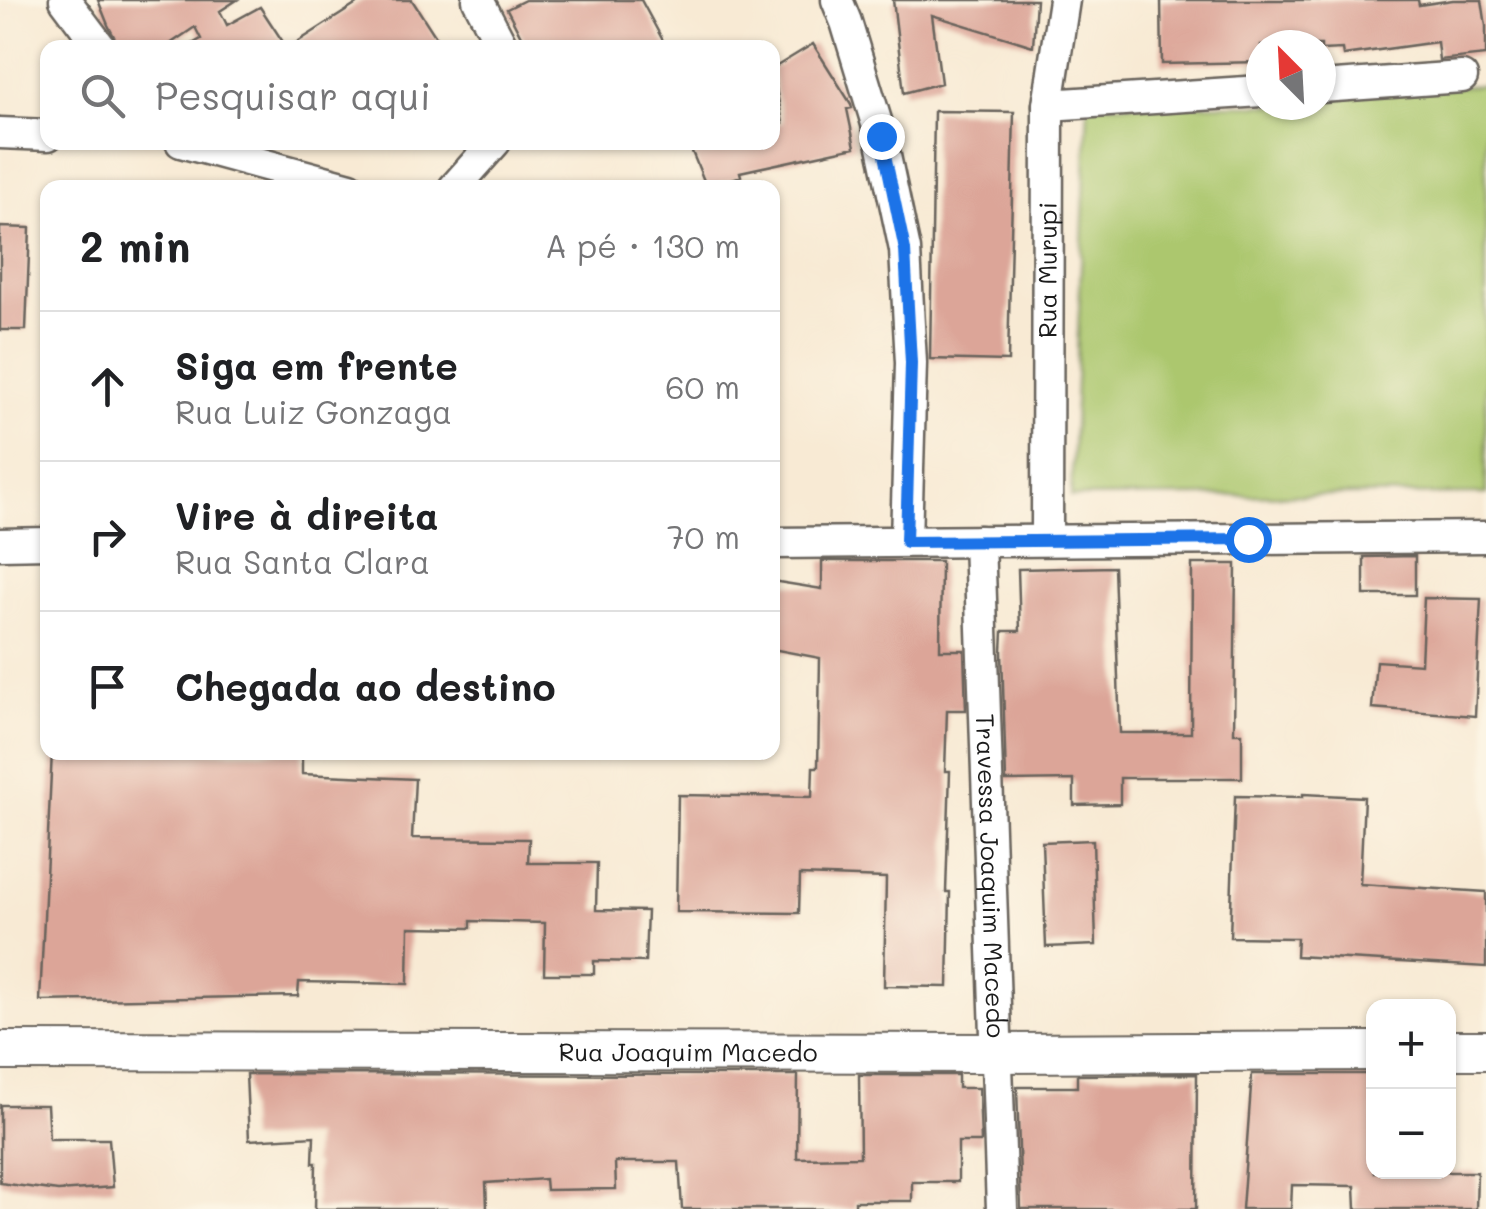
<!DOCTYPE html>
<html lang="pt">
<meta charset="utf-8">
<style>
:root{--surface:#fff;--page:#f6f6f6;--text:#202124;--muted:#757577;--line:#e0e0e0}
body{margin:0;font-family:Mali,sans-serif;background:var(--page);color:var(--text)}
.controls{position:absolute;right:30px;bottom:30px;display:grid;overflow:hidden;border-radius:20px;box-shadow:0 2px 8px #0004}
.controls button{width:90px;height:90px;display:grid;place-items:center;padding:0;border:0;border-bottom:2px solid var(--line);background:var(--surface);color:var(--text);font:50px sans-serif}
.compass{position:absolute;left:1246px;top:30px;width:90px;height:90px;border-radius:50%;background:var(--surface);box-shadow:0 2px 8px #0004;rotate:336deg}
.stop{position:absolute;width:30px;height:30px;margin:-22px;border:8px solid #1a73e8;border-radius:50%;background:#fff}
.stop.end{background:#1a73e8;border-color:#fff;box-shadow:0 2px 10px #0008}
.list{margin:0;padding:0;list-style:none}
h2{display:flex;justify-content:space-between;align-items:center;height:130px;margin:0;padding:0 40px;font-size:42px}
h2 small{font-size:32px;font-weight:400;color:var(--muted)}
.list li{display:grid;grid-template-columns:65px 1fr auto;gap:30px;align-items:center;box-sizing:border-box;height:150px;padding:0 40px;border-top:2px solid var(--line)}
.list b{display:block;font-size:38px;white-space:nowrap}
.list p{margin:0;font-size:32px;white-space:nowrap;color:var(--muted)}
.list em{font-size:32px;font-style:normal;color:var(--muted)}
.icon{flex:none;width:55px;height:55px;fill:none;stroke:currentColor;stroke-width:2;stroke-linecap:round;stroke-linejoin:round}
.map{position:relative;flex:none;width:1486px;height:1209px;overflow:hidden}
.search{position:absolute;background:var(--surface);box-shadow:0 2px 8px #0004;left:40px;top:40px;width:740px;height:110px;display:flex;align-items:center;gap:25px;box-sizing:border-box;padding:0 35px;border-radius:20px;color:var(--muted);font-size:38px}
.panel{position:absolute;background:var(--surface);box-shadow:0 2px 8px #0004;left:40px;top:180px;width:740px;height:580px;border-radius:20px}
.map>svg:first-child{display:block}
.green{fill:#acc76e;stroke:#647245;stroke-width:2.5}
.building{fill:#dca598}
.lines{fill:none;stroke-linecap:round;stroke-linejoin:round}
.minor-casing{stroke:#69645c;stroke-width:35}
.tertiary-casing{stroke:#69645c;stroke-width:42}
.minor{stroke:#fff;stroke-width:30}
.tertiary{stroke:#fff;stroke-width:38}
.route{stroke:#1a73e8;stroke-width:12}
.labels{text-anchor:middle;stroke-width:9;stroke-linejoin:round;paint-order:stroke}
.street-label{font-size:25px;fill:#1c1c1c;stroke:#fcf5e5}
</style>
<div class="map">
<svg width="1486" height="1209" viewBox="0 0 1486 1209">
<rect width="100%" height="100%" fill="#fcf5e5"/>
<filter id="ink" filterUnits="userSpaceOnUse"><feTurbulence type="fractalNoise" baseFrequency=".01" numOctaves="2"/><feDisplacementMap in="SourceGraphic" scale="20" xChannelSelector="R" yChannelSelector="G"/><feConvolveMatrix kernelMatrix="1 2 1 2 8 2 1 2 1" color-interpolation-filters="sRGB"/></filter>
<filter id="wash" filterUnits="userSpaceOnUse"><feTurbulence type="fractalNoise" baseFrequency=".0048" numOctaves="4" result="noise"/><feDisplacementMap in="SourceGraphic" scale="40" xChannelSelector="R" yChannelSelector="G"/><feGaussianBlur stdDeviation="2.25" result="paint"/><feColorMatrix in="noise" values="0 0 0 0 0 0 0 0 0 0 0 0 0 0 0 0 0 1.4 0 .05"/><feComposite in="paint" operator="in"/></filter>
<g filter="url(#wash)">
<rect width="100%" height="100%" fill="#f8ead4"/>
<!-- green -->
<path class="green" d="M1486,85V494L1071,497L1088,104L1321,105V93Z"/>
<g id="blocks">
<!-- building -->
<path class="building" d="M98,0H237L220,11L227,25L260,7L287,48H185L201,39L195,27L164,48H120L108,25Z
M363,0H412L443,48H288Z
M525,0H641L667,48H527L507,9Z
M893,0H1036L1033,46L932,15L941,83L904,93Z
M1161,0H1418L1419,5L1453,0H1482L1486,26V55L1439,60L1437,42L1343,55L1342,49L1321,50V45H1261V62L1162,64Z
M813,44L851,104L852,108L847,109L855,147L740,172L741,176L707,188L688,142H772V125L783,123L772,69Z
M934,111L1014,112L1008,361L930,359Z
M0,227L30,228L26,330H0Z
M1415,556V595H1364V557Z
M822,561H941L940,650H964L966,710H947L945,771H950L946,892H950L948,987L884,986L886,878L800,875L799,913L676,912L678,795L812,797L813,767H818L820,658L772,649V581L822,589Z
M1192,564H1236L1234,733H1242V778H1120V804L1074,805V780L1006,781L1002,651L1003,631H1020L1018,569L1114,567L1120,733H1191Z
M1424,598L1481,599L1475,716L1372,708L1376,661L1421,664Z
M52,752H302V774L415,779L412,838L529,839L528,863H597L596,910L647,911L645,962L594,961V974H544L545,923L471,921V928L409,927L408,984L299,982L298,996L40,1001Z
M1303,794L1364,797L1360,884L1486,892V967L1296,956L1297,938L1230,937L1235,796L1303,797Z
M1093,840L1096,945L1046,947L1042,842Z
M246,1074L798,1075L797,1158L860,1157L859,1075H958V1088H979L981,1142H958V1182H912V1201H855V1209H682L679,1162H615L616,1189L546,1190L545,1179L486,1183L487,1209H315L316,1163H313L314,1136L249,1140Z
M1197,1074L1196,1209H1021L1017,1087H1077V1075Z
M1252,1074H1374V1172H1477L1476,1209H1356L1355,1186L1292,1185L1291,1209H1242Z
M0,1105H47L49,1139H109L113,1187L58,1191L0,1183Z"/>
</g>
</g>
<g filter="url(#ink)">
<use href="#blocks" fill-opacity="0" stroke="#69645c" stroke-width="2.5"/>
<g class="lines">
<!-- minor casing -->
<g class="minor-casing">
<g id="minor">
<path d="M65,0L101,48"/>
<path d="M478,0L503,48"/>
<path d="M837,0L846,22L881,137L905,250L911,363L906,541"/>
<path d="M1321,87L1462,77"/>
<path d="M1048,105L1261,91"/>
<path d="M0,133L48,135"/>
<path d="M181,142L350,188"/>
<path d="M454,188L495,142"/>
<path id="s1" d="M1047,540L1048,105L1064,0"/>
<path id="s2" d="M979,541L1002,1209"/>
<path d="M772,543L1486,537"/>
<path d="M0,544L48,543"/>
</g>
</g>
<!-- tertiary casing -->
<g class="tertiary-casing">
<g id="tertiary">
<path d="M1448,1050H1486"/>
<path id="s3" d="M0,1051L997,1053L1374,1051"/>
</g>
</g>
<!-- minor -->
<use href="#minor" class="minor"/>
<!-- tertiary -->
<use href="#tertiary" class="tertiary"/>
</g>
</g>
<g class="lines" filter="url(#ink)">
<!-- route -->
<path class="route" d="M881,136L905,250L911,363L906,542L1248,539"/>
</g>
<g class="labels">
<!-- street labels -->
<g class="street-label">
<text dy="9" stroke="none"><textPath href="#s1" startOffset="270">Rua Murupi</textPath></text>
<text dy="9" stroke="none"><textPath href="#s2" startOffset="335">Travessa Joaquim Macedo</textPath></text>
<text dy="9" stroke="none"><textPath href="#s3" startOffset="688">Rua Joaquim Macedo</textPath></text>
</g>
</g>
</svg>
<div class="controls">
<button>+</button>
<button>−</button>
</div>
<svg class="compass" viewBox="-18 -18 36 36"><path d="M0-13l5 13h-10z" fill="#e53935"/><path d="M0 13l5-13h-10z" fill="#757577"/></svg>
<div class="stop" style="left:1248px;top:539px"></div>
<div class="stop end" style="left:881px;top:136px"></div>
<div class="search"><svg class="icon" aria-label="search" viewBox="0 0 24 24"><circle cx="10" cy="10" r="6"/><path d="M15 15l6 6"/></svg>Pesquisar aqui</div>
<section class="panel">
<h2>2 min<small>A pé · 130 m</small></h2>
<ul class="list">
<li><svg class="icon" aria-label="ahead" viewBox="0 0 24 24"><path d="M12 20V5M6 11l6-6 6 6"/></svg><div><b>Siga em frente</b><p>Rua Luiz Gonzaga</p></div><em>60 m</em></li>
<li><svg class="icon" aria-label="right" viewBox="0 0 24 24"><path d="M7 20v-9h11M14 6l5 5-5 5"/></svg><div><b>Vire à direita</b><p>Rua Santa Clara</p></div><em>70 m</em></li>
<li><svg class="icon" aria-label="arrive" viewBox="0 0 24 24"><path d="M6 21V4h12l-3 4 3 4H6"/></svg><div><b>Chegada ao destino</b></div></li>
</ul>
</section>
</div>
